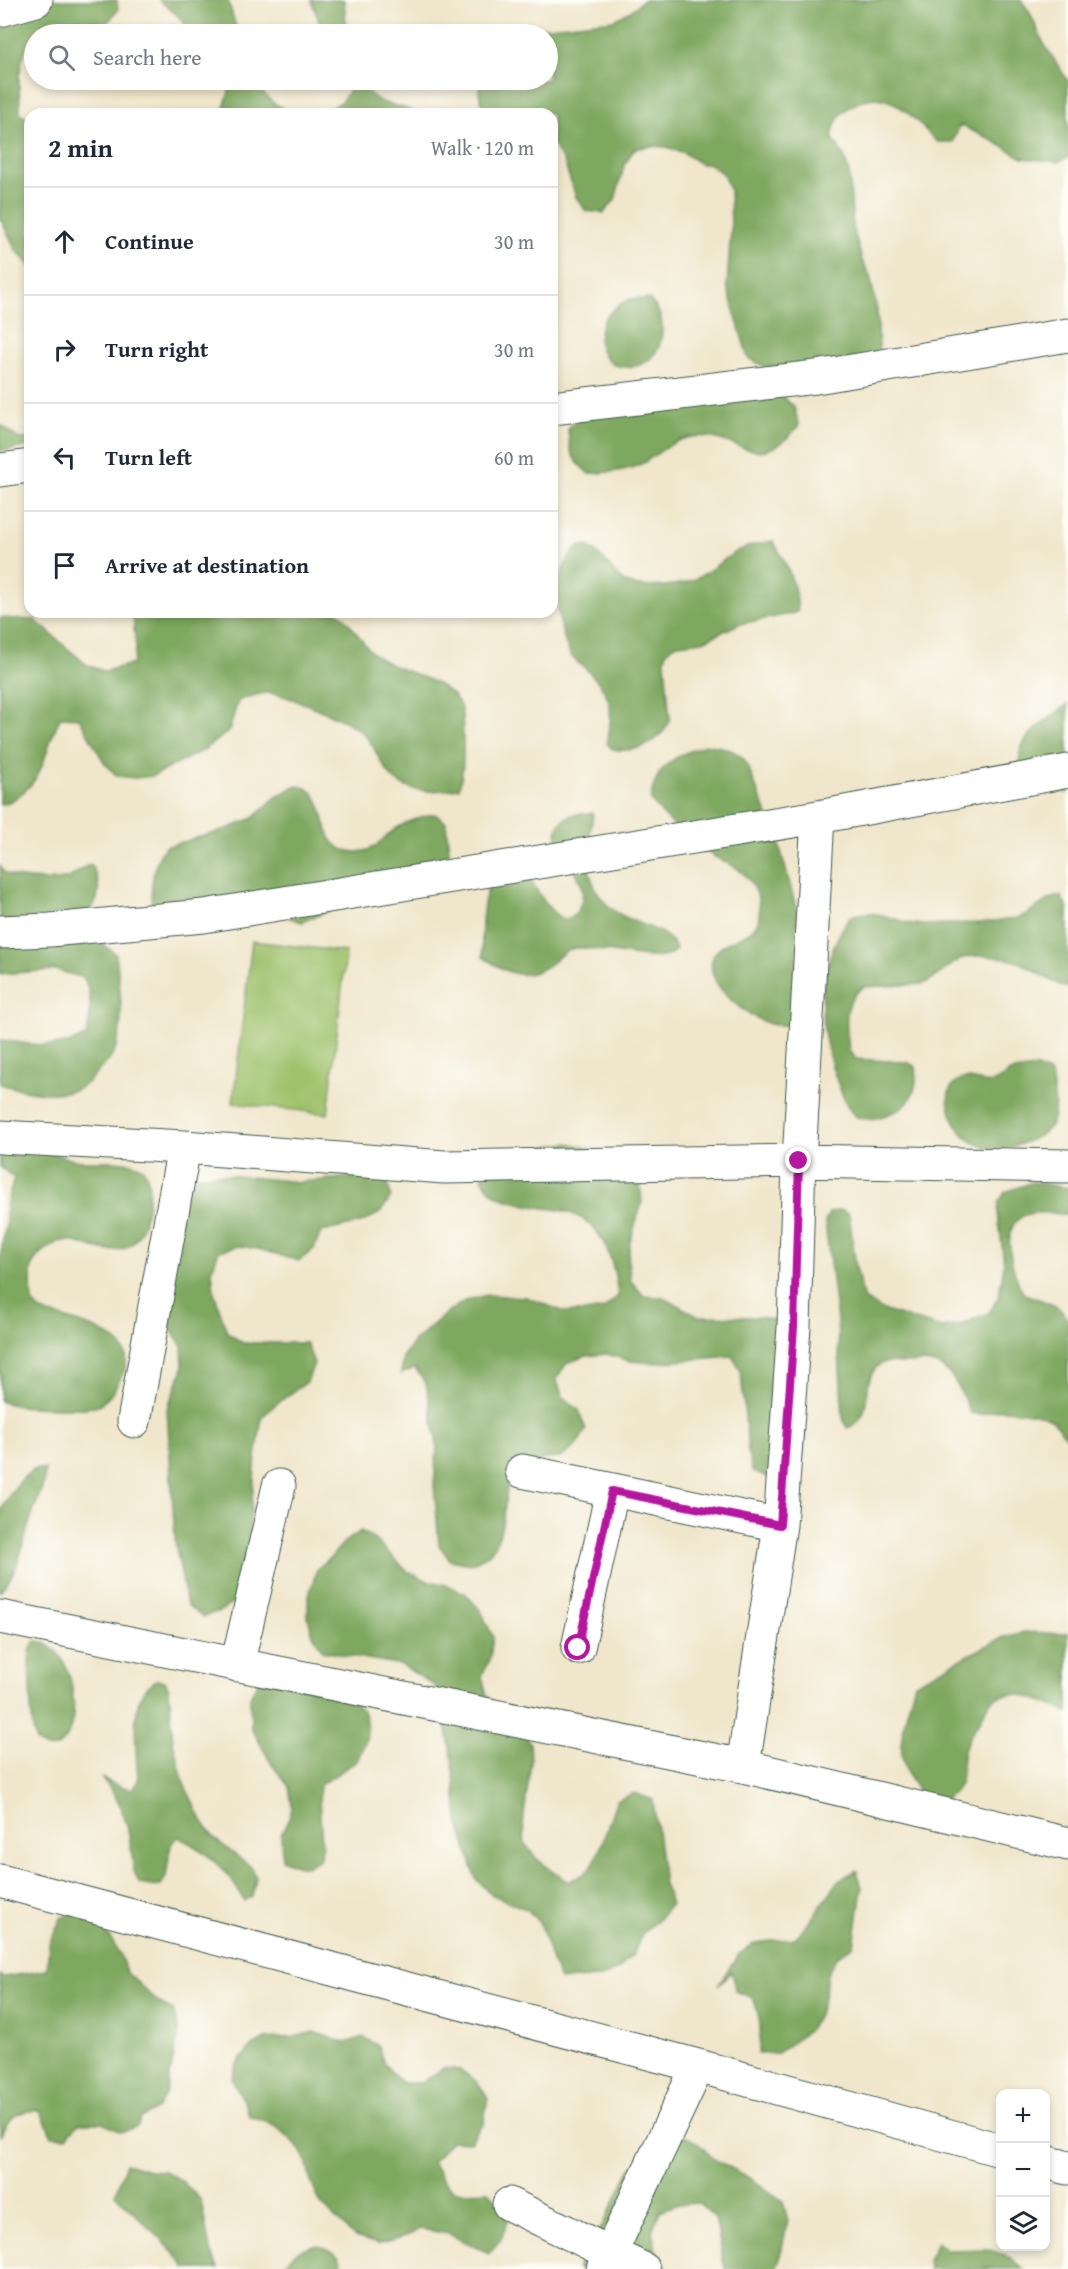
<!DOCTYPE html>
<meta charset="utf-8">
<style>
:root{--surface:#fff;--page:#f2f2f3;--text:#1f2937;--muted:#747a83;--line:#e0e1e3}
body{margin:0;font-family:"Gentium Book Plus",serif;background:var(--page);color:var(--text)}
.controls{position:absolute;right:18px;bottom:18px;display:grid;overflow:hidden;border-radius:12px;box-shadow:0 3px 9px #0003}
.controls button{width:54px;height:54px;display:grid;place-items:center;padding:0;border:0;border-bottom:2px solid var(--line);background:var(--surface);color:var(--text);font:30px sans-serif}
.stop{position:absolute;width:18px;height:18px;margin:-14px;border:4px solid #b5179e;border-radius:50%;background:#fff}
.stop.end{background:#b5179e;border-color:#fff;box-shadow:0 2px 6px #0008}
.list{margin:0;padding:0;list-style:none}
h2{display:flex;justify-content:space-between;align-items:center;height:78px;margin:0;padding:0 24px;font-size:26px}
h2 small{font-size:20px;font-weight:400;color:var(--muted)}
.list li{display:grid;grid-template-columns:39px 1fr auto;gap:18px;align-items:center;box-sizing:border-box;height:108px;padding:0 24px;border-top:2px solid var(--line)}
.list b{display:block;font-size:22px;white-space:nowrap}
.list em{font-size:20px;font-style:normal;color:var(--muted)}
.icon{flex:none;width:33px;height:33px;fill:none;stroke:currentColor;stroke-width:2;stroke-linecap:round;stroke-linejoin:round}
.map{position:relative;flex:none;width:1068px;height:2269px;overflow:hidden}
.search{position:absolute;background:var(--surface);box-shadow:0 3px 9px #0003;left:24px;top:24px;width:534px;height:66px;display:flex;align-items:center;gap:15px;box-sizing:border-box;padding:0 21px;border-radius:33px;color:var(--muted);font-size:22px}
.panel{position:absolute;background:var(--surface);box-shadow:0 3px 9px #0003;left:24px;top:108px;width:534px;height:510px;border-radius:18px}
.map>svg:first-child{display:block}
.green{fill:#9ec16a;stroke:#5e7f4f;stroke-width:1.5}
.forest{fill:#7ea75e;stroke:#4e7249;stroke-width:1.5}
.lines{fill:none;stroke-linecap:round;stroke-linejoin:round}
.minor-casing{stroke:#3e564b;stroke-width:35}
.minor{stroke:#fff;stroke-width:33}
.route{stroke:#b5179e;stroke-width:8}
</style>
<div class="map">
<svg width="1068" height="2269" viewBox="0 0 1068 2269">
<rect width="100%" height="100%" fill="#fdfcf7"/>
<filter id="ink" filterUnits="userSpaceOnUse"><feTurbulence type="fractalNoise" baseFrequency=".0167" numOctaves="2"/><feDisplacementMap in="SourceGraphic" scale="12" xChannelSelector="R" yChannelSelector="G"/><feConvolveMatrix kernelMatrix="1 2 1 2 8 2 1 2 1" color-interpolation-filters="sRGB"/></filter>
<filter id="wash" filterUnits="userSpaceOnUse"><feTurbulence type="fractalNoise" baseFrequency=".008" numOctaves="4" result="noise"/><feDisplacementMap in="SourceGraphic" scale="24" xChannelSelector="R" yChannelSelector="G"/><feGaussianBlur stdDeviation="1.35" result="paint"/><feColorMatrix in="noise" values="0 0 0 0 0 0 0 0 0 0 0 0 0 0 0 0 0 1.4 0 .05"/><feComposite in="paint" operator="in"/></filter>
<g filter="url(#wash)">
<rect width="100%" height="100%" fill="#f0e6cb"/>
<!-- green -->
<path class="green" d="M252,941L346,952L328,1114L233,1103Z"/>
<!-- forest -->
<path class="forest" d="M0,0H117L118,10L107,23L52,18L37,28L28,43L22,60L19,77L20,112L30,122V266L16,250L0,218Z
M159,0H228L238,34H194L177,15Z
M311,0H344L347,34H324Z
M643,0H1021L1029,11L1044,44L1068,81V157L1058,162L1023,158L992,140L960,125L953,142H937C915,120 889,84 855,104C840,112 835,120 832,137L843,154L849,172L853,227L862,260L870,276L877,310L879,347L873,363L765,367L748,358L727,286L731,228L730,191L723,174L708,163L701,164L684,153L667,147L651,146L634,149L624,166L615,200L604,213L586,211L576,197L564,162L552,143V114H486C480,103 478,92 479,80H548V34H519L540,28L614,20L631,11Z
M226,80H255C270,111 308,124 338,104C343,101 347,94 350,89L345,80H361C376,111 393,100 418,114H222L229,92Z
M631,299H649C659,310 663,318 662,333C659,381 587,378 601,327C604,315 619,303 631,299Z
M782,396L794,407L799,425C755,481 735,427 687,438C670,442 658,454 643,463C626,472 608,472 589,474C571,459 569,451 568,428L582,415Z
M0,424L19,439L30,438V446L0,451Z
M773,541C787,564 796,584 798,611L791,614L739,624L703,641L678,644L671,647L666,653L665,661L670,720C660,744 637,753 612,749L607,743C614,708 613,695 586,669C581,664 574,661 570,654C563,639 559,621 557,605C554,588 559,578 567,562C588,518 609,576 626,583C642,589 662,587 679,584C702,581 719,561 738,551C749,545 761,543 773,541Z
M131,612H338C353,623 360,642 374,654C396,673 448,677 460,706C464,715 462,728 463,738C463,756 464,771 459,788C438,791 414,795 396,781C381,769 376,745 362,732C349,721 286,694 269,693C258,693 248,697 238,701L229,731L202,751L153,776L135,778L117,776L104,762L79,718L61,717C43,747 49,775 17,797C11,802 7,804 0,804V618L35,620L87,665L104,671L133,664L136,648L133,616Z
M1068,704V793L1045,784L1021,772C1020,766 1019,758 1020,752C1023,734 1054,715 1068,704Z
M705,745C725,745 747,753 751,775L778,840L797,911L798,1018L790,1025C784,1025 777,1026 771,1024C749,1019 702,984 713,957C722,934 761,941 759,912C759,904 759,897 755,890C741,862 723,865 702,849C683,835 666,819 651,801C653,767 675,755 705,745Z
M295,786C334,786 313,846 349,851C369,854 375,847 389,834C398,825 422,815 435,814L446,822L450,861L302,922L284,916L152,906C150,887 153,862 165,847L225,830L253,818L276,797Z
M593,813C592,830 585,846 588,863C599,935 663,914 676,949C674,951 672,954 669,955C651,963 600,947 577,948C567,948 561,955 554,961C527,984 509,974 483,957C480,930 481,904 491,878L527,874C535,886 562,942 579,908C596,874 548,856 558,828C563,813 580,813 593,813Z
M91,864C100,880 102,895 91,910L0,923V865C2,871 4,873 10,875C19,879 57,882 67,878C76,875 82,867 91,864Z
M1061,896L1068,909V988C1052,983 1041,974 1027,966C1014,958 976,953 963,958C948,965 938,978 923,984L864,987C840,1000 847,1029 849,1051L856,1059L907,1062L916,1067C918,1079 915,1096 905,1105C894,1114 866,1125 854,1115C845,1106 840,1089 836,1078C816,1022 815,967 850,917C876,905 896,924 922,925C952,923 987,925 1016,918C1035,914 1043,897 1061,896Z
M82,929L116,954C119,982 127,1028 113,1054C110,1061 104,1066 98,1071C93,1077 88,1083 81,1087C57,1099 24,1091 0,1084V1040C30,1043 59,1052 87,1035C90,1016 93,996 84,978L56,970L0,974V940Z
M1037,1068L1051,1074C1053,1089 1058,1110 1051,1124C1047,1133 1038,1137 1030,1140C1018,1146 1003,1151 990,1148C980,1146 968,1141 962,1133C952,1121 941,1095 955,1083C968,1072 981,1086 994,1082C1000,1080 1005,1075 1010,1072C1019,1069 1028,1069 1037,1068Z
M0,1129C24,1139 50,1155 75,1160C92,1163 130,1157 142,1168C151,1176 149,1192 148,1203C143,1233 134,1258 98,1249C86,1246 74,1239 62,1241C56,1242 48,1248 43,1252C35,1257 31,1266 31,1275C32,1286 29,1302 38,1309C44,1314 56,1315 64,1318C81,1323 123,1335 126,1357C128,1368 119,1381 114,1390C100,1413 82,1408 58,1408C38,1407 18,1408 0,1401V1257L6,1225V1206L14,1178L0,1167Z
M568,1143C600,1149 616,1161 640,1182L642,1202L630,1242L628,1261L631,1281L644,1296L663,1297L697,1316L761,1317L779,1321L800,1378L805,1441L802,1460L790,1477L770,1478L752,1471L748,1452L741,1372L732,1356L653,1363L630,1361L607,1354L586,1356L567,1363L556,1379L563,1397L579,1410L586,1430L576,1446L561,1458L542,1459L509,1478C504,1499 505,1542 487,1555C482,1559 475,1561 470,1564L450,1560L439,1545L434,1485L437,1446L434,1426L426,1384L415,1368L401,1374L403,1356L414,1341L450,1310L467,1300L487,1295L526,1297L565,1312H584L604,1309L618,1296C615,1265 606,1227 573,1214C558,1207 539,1209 523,1204C514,1202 500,1199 493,1193C489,1189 485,1183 481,1178C512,1157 530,1146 568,1143Z
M218,1174L299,1182L386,1174L391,1197L380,1213L361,1223L321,1232L314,1249L299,1261L258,1249L239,1246L219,1251L212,1270L214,1292L227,1332L243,1343H306L314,1363L307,1382L276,1404L262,1417L256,1457L245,1579L237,1599L222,1610L203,1617L187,1605L175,1542L167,1409L183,1368L182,1346L171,1329L164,1307L178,1182L196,1175Z
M1033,1182L1068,1188V1215C1055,1213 1032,1210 1021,1217C999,1231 1014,1275 1023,1293C1040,1302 1061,1301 1068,1322V1438C1059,1433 1058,1422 1049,1418C1040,1414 1007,1409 997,1410C987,1412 981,1416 970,1413C965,1400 954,1374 941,1367C930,1360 912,1363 900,1363C890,1362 882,1360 875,1369C860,1388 875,1420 847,1428L843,1418L837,1321L825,1222L829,1213L840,1210L849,1213L856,1268L864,1299L882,1310L941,1328L961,1325L990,1312L999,1295L1004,1264L998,1213L999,1202L1005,1192Z
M35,1469H45C45,1485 39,1496 34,1510C23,1537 22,1569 0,1592C0,1567 0,1541 0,1517C2,1502 22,1475 35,1469Z
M361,1531L378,1542L407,1571L426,1580L447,1585L465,1593L481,1611L493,1637L490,1658L482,1676L487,1696L519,1726L530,1742L531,1762L523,1823L525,1844L537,1859L568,1882C573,1879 580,1877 585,1873C602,1859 607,1821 617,1800L635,1793L653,1800L664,1884L671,1904L658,1920L642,1934L634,1953L619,1969L601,1978L560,1980L552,1962L541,1925L528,1910L491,1894L476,1879L458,1821L453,1763L442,1705L435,1686L402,1665L323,1651L313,1635L308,1618V1598L317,1569L332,1556L344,1542Z
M1024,1632L1064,1634L1068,1632V1712C1046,1704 1011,1683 990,1702C986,1706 984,1714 981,1719C974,1730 967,1737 964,1751C958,1780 970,1781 942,1802L924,1799C889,1757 902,1731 915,1683L1004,1637Z
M35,1641C83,1644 85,1755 47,1748C44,1747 38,1744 36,1741C30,1731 30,1676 29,1662L30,1651Z
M260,1678L346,1697L363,1711L366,1720L367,1731L366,1740L357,1761L320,1785C317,1809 324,1834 321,1858C306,1870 298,1867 282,1859L281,1835L290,1816L292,1807L289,1787L271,1763L251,1727L250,1697Z
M156,1680L165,1681L169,1690L173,1742L184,1784L203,1822L215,1839L251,1867L256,1877L252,1897L244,1901C230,1872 207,1851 178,1837L171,1844L166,1877L161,1885L151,1886L140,1884C132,1873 133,1861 131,1848C128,1823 119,1796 101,1778L121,1787L132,1789L138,1781C137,1759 131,1713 142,1694C145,1688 151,1684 156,1680Z
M857,1870L862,1888L854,1946L837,1956L827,1974L825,1993L820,2011L810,2029L778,2053L758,2054C762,2033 761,2018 753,1998L735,1991L732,1972L718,1985L739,1954L755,1943L795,1938L807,1925L840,1879Z
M81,1909L98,1919L120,1954L126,1972L158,2002L173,2010L179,2033L166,2093L158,2108L141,2118L138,2126L122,2132L102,2123H78L67,2137L52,2136L40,2110C18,2111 8,2116 0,2137V1975L4,1977L47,1970L49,1944L61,1918Z
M314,2032L345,2043L364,2037L378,2046L384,2064L402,2083H422L443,2068L460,2070L476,2081L488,2098L484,2122L470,2142L451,2141L432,2162C453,2197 449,2192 489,2191L509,2218L501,2239L489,2253L449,2234L421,2229L403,2237L378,2244L355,2237L321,2204L311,2182L306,2160L294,2142L274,2125L249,2116L244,2101L232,2079L236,2065L251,2047L265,2039L295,2037Z
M684,2135L700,2145L714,2159L750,2178L783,2201L788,2221L779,2261L775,2269H725L715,2218L699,2203L679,2204L660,2211L652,2231L656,2250L667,2269H578L581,2255L603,2225L630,2169L664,2141Z
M126,2163L149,2170L165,2171L182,2181L201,2200L209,2245L218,2269H186C167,2241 138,2219 115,2194Z
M937,2242L947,2250L987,2249L1005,2255L1024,2269H929L928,2260Z
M318,2245C330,2249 342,2255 343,2269H282C289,2253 303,2248 318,2245Z"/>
</g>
<g filter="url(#ink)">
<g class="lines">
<!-- minor casing -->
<g class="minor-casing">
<path id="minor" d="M0,10L36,0
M552,408L816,377L1068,335
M0,470L30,466
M0,932L50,930L204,916L818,817L1068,771
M0,1137L184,1147L444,1167L799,1161L1068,1166
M134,1421L184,1147
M522,1471L780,1525
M0,1617L743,1766L1068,1844
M578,1648L612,1491
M237,1665L279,1486
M743,1766L780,1525L794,1327L799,1161L818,817
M0,1881L698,2066L1000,2150
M1046,2162L1068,2168
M509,2204L643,2269
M603,2269L698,2066"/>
</g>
<!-- minor -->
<use href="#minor" class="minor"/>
</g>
</g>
<g class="lines" filter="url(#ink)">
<!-- route -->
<path class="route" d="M578,1648L612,1491L780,1525L794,1327L799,1161"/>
</g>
</svg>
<div class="controls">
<button>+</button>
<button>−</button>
<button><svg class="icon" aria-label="layers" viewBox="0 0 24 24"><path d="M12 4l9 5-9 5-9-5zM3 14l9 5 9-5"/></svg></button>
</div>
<div class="stop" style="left:578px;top:1648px"></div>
<div class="stop end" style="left:799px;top:1161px"></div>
<div class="search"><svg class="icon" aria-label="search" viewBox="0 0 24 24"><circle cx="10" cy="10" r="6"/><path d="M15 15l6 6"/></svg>Search here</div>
<section class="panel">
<h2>2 min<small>Walk · 120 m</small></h2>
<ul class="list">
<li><svg class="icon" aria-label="ahead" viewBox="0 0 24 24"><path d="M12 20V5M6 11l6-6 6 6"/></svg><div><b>Continue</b></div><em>30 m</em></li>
<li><svg class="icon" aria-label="right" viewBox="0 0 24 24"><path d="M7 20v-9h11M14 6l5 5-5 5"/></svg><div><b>Turn right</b></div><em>30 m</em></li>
<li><svg class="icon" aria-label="left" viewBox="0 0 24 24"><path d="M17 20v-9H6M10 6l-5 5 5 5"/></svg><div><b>Turn left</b></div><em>60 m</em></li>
<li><svg class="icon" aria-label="arrive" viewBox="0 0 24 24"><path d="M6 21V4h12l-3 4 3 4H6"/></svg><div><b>Arrive at destination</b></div></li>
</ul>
</section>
</div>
